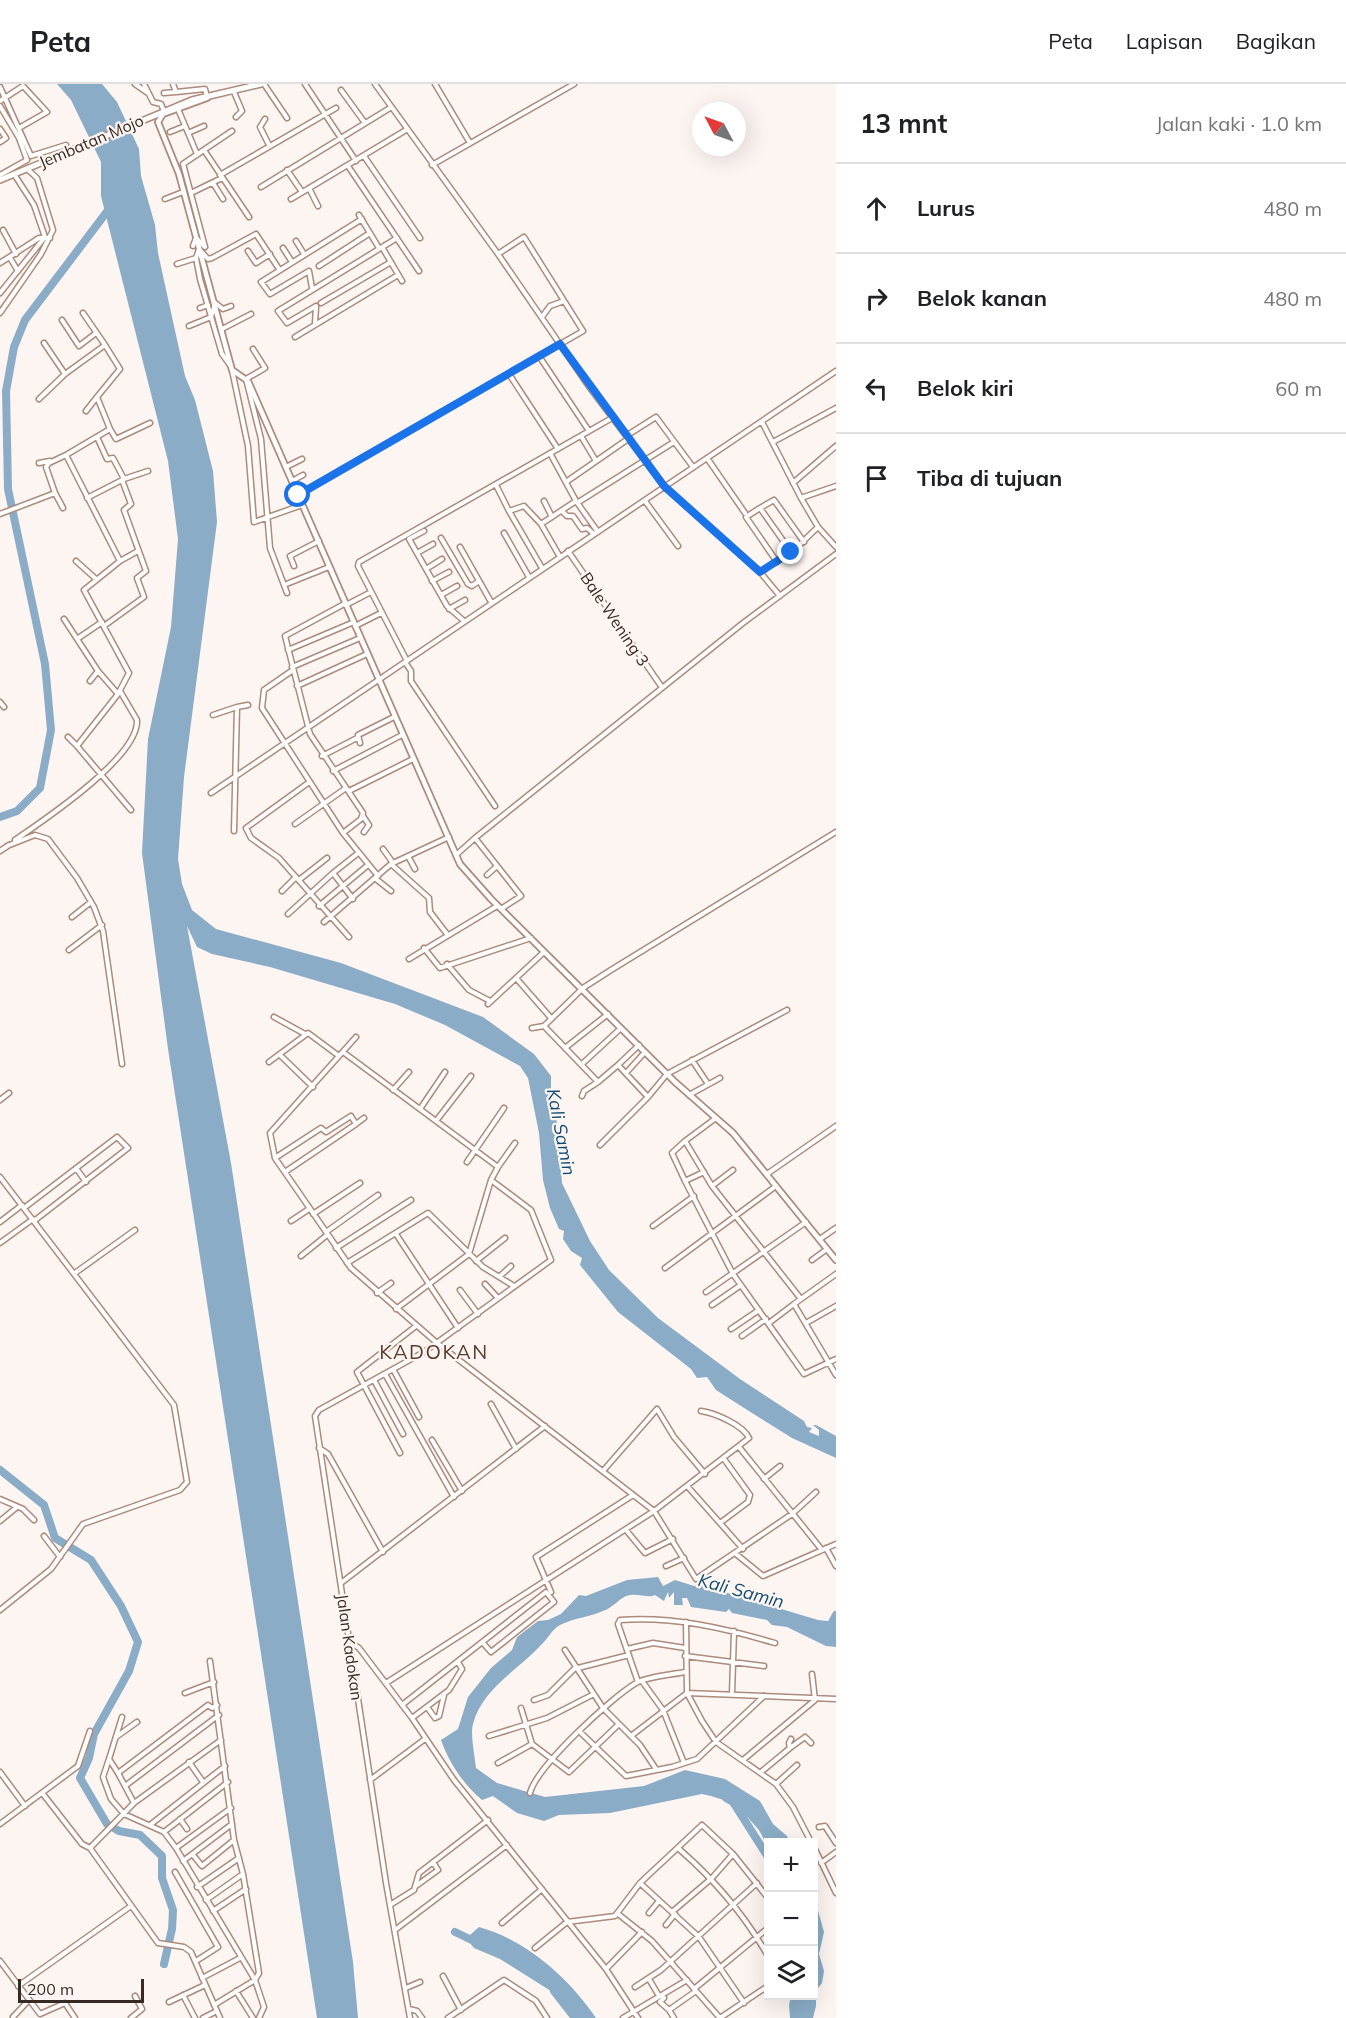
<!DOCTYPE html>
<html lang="id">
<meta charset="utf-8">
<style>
:root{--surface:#fff;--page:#f2f2f2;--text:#202124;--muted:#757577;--line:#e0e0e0}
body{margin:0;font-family:Mulish,sans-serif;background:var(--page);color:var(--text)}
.controls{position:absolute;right:18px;bottom:18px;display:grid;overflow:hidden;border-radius:0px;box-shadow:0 6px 24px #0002}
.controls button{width:54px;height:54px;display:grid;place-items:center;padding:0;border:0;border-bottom:2px solid var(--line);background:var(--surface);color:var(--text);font:30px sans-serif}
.compass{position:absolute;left:692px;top:18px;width:54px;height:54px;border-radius:50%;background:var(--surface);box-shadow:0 6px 24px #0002;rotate:311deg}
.scale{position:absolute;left:18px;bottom:15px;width:126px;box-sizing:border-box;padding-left:6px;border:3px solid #372923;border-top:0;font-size:16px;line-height:21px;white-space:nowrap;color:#372923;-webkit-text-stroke:4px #fdf5f2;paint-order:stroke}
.stop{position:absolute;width:18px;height:18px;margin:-14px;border:4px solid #1a73e8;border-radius:50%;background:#fff}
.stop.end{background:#1a73e8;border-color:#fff;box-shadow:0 2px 6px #0008}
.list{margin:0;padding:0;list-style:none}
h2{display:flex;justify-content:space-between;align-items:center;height:78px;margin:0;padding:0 24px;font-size:26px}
h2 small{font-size:20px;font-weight:400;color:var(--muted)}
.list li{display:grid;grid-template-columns:39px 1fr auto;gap:18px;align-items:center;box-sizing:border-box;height:90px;padding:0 24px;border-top:2px solid var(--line)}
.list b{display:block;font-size:22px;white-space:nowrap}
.list em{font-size:20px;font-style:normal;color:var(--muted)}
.icon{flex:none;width:33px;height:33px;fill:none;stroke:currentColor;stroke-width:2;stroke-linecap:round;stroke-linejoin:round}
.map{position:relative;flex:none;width:836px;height:1934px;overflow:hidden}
header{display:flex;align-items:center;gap:36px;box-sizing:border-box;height:84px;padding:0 30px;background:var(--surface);border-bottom:2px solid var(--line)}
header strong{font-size:28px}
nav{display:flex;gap:33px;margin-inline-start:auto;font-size:21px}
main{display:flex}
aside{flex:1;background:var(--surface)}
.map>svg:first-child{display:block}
.water{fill:#8aacc6}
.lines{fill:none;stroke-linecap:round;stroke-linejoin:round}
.river{stroke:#8aacc6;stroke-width:8}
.minor-casing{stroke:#ac8a7c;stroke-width:7}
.tertiary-casing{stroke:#ac8a7c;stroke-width:8}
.secondary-casing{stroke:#ac8a7c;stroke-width:8}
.minor{stroke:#fff;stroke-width:4}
.tertiary{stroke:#fff;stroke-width:4.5}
.secondary{stroke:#fff;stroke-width:5}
.route{stroke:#1a73e8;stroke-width:8}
.labels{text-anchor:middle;stroke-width:4.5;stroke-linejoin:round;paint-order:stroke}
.street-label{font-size:16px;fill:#372923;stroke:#fdf5f2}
.water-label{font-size:18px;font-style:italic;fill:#124c70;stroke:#fdf5f2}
.quarter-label{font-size:20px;letter-spacing:1.5px;fill:#593b2f;stroke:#fdf5f2}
</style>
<header>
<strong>Peta</strong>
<nav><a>Peta</a><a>Lapisan</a><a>Bagikan</a></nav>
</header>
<main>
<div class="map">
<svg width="836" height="1934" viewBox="0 0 836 1934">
<rect width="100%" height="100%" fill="#fdf5f2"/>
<!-- water -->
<path class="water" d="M57,0H102L117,18L139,65L141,92L155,141L158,169L185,292L195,316L213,387L217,438L184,693L178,775L182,800L192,826L216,845L341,879L483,933L534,970L551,992V1011L556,1030L562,1099L590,1157L609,1186L658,1234L740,1295L804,1337L807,1343L812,1344L809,1348L819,1352V1346L813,1341H816L836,1352V1374L792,1354L752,1329L716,1306L707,1293L697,1294L691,1285L618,1228L580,1181L582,1174L571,1167L563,1155L564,1147L559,1145L550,1124L543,1096L539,1049L528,994L520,982L445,941L395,920L270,883L212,870L197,863L187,842L231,1079L353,1878L358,1934H317L168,965L142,769L148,655L171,543L178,455L168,377L101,112V78L71,16Z
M658,1493L663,1502L675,1496L694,1502L701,1501L818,1536L836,1538V1563L826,1562L787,1543L772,1541L767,1536L732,1529L729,1525L726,1528L691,1523L687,1514H682L683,1521H674V1508L669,1514L668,1508L664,1517L655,1511C648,1515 637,1508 626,1512C618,1516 612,1524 603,1527C590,1533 573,1534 560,1541C551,1546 548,1555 541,1561C518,1586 482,1605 473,1640C470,1650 475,1673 476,1684L497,1699L545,1713L644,1702L685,1686L725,1695L760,1717L773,1740L787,1752L790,1758H768V1763L759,1746L741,1726L733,1719L711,1712L702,1710L610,1729L559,1731L544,1737L517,1729L493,1712L482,1716C464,1701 449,1679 441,1656L458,1645L468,1613L491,1584L512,1566L517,1553L538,1537L548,1536L561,1530L579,1511L586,1512L627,1496Z
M814,1812L824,1848L819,1870L824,1887L822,1899L816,1907V1922L813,1934H790L789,1921L791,1912L802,1914L801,1912H814Z
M479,1843C526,1856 569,1894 596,1934H579L554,1909L500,1875L474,1864L470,1859V1851Z"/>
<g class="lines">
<!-- river -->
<path class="river" d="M0,733L17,727L40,704L51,646L45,580L8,405L6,307L14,263L25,236L112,121
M0,1386L44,1421L55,1454L91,1476L121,1522L138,1558L129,1587L94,1650L89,1674L80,1694L107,1740L119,1747L140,1751L162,1772V1794L173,1826L172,1845L164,1880
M829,1544L836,1531
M726,1714L733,1718L768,1773
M455,1848L478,1859
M554,1907L575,1934"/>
<!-- minor casing -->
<g class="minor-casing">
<path id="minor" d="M135,0L148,9
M144,0L153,18L161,20L164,27
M264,0L287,34
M305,0L356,77
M375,0L498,170L590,304L664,402L760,488L780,512
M435,0L470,59
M0,3L31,72L66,61
M341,6L365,39
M176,8L205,5L207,13
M234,8L242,27L236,33
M164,9L176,8L173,0
M0,17L23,2L47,28L19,44
M0,22L19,54L27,76L0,91
M178,25L197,70
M265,35L260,43L269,61
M0,45L6,54L0,58
M170,48L185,42
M188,49L204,42
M204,66L249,133
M364,72L420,154
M432,81L574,0
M348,82L419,187
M287,86L302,108
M220,91L336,24
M213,99L223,115
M261,103L390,24
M309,104L318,122
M191,109L222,94
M165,115L183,108
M291,115L406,46
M359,131L379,164
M3,146L16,170
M296,157L304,170
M193,162L196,154L205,163
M205,163L183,80L232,47
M382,163L402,197
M283,164L292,178
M248,167L256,179L270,170
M10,174L18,187
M0,179L39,154H50
M177,180L196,174
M319,182L370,149
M312,204L309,187L270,210L261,198L362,135
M0,209L45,153L34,121L14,90
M214,218L223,225L231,222
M321,219L391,178
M316,222L287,239L278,227L397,154
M200,224L208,221
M0,229L41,170L53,146L37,94L27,85
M83,229L105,261
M542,233L550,222L564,217
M62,236L79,262L96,249
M315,239L316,223
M189,242L211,233L214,223
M222,245L251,230
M295,253L398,191
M44,259L65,290
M253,265L265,284L246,295L261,355L270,464L284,501
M539,272L589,347
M230,281L222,270L200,195L196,174L199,165L208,175L212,174L256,150L279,185
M232,286L248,362L254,438L302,421
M509,290L558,365
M39,315L65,290L105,261L120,285L97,313L110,345L66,371L120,477L84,506L129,589L118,610L77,662L131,726
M86,327L97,313
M762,338L801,414L836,402
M110,345L116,355L150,339
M581,352L596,377
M626,352L656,333L693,383
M97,353L107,375L113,374L124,395
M773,358L836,324
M550,369L576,417L598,448
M707,374L745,429
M39,379L50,377
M286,383L302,375
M292,397L303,391
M566,398L628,355
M793,399L836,362
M496,401L509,427
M55,409L63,424
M298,411L583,247L524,153L498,170
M87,414L124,395L148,387
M801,414L818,443L836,463
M544,417L552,433
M645,417L678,462
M577,419L674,358
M760,424L774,416L804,458
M562,427L567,432H573L582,445L587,444L594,450
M0,430L55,409L46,383L49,379L66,371
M541,440L524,422L509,427L542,484
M424,447L409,455L447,522L464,537
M504,449L529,493
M441,454L468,500L472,502L479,497
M460,463L491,518
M568,467L661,602
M417,469L433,460
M560,473L541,440L576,417
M76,477L96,495
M120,477L138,467
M777,478L746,433L760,424L791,468
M294,482L290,472L319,457
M426,485L442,475
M760,488L794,466L818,443
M432,497L449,488
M287,509L284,501L329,483
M441,511L457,502
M346,519L285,552L310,650L363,729L361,735L343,749L378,792
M346,521L371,508
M449,525L465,516
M64,535L98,587
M104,542L144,513L137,494L146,487L124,426L131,420L122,396
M355,542L381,529
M77,555L102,538
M288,566L354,538
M407,577L358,482L359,478L612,334
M405,578L411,587V597L495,722
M292,583L360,554
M293,586L264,606L262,624L343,749
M90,597L98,587L118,610
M297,602L367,570
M0,618L4,623
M213,631L237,623
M68,653L77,662
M360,659L358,651L394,633
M322,672L357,654
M333,687L402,651
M308,699L246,744L251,754L279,774L349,853
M349,707L413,675
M211,709L836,287
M363,732L369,741L364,748
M295,740L346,704
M234,747L237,623L248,621
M475,754L743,539L836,470
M15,756C44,736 139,673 137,636L120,607
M7,762L35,751L48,755L77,794L94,823L103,847L122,980
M383,765L393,779
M0,767L9,761
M456,771L475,754L521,812L501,825
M408,772L415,785
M391,780L429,814L430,828L447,850
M487,791L496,783
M376,795L391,807
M299,796L327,774
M282,807L296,793
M353,815L333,789L357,770
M319,822L368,781
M288,830L333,789
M72,833L91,818
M324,838L391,780L449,753
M424,864L440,884L531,854
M69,866L102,841
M409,875L497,822
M447,880L469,906L490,917
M516,894L551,934
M488,920L544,868
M274,933L305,950
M544,942L598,998L618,981
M532,944L544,942L583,904L611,886L836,748
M356,953L270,1049L275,1074L351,1184L437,1259L654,1427L696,1495L792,1430L816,1408
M639,961L618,981L648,1013
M565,964L608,930
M343,968L498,1083L491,1096L469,1170L396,1225
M280,971L313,1003
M692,976L708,1000
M269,978L308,949L339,972
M582,980L621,944
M626,989L645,968
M393,1006L409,988
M689,1011L720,994
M582,1012L584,1007L598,998
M0,1016L9,1009
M420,1025L445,988
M716,1034L685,1057L712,1102L801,1215L794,1220L836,1291
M436,1037L471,992
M356,1040L364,1034
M600,1061L648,1013L667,990L787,926
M275,1074L321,1044L326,1048L351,1032L356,1040L285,1088
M467,1078L504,1024
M498,1083L515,1059
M76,1084L86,1098
M704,1088L685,1097L733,1190L804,1290L836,1275
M767,1090L836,1042
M0,1093L174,1321L187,1398L180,1406L83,1440L51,1485L0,1526
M685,1097L672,1069L685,1057
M712,1102L733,1086
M24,1124L117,1053L128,1064L34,1137
M313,1130L360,1099
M291,1137L309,1125
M0,1138L22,1121
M653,1142L694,1112
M326,1148L378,1111
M396,1150L458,1244
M820,1155L836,1144
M0,1159L33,1135
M336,1164L411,1116
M301,1172L327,1151
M812,1176L827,1165
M476,1177L505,1154
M347,1179L428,1129L483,1183L514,1202
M665,1184L776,1102
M75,1189L135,1146
M499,1193L511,1182
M485,1200L498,1214
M460,1206L478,1230
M706,1208L806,1138
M377,1209L391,1199
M801,1215L836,1190
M712,1221L741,1201
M769,1239L794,1220
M806,1239L836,1222
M731,1245L759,1226
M742,1252L766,1235
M393,1285L419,1333
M385,1290L454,1413
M374,1296L403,1350
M491,1320L516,1365
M432,1356L462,1407
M739,1363L822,1466
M319,1364L328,1370L383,1468
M400,1369L357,1288L416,1242
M603,1387L657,1325L674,1353L705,1390
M764,1395L780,1382
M688,1403L743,1465
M0,1415L23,1425L34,1436
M0,1437L17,1423
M720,1439L748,1418L750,1411L724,1375
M626,1446L645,1469L673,1455
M44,1452L60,1473
M826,1464L836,1482
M736,1470L763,1492L836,1460
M666,1482L684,1474
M341,1499L545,1342
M551,1508L536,1473L633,1411
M686,1538L687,1609L702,1637L716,1658L776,1700L793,1723L811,1758
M348,1557L359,1564L412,1634L454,1696L606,1885L638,1934
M627,1565L653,1559L685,1564
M565,1566L603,1624L640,1661L656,1685
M685,1572L764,1582
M210,1577L234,1756L243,1790L259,1889L255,1896L214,1921
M578,1584L629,1571
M642,1597L663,1626L684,1679
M638,1598L618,1540L620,1536C673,1532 724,1544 775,1559
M386,1599L654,1427L749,1354C743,1341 715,1329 701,1327
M185,1609L214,1598
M732,1610L734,1547
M534,1616L548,1611L576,1583
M402,1621L546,1508L554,1518L491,1568L483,1559
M427,1623L435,1634L439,1632L444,1611
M521,1624L532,1660
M412,1634L449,1606L462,1585L458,1578
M580,1648L626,1692L672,1683L697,1675L764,1612
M489,1652L547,1634L594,1610
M631,1652L687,1609L836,1615
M116,1653L137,1638
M790,1664L805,1653L811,1659
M109,1675L103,1693L111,1715L124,1730L164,1748L176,1764L255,1896L264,1923L259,1934
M743,1676L815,1616L812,1590
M189,1678L203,1698
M498,1679L532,1660L569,1688L619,1640
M0,1688L25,1722
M761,1688L790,1664L789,1659L791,1655
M118,1689L109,1675L122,1633
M370,1696L425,1655
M776,1700L797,1681
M125,1702L219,1631
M530,1709C537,1682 611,1614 636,1599C649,1592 670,1591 685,1588
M43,1710L82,1760L90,1764L158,1859L184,1863L191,1868L220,1934
M134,1719L118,1689L208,1621L212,1624L217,1621
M180,1735L187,1745
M0,1740L78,1682L90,1647
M150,1741L225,1682
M819,1743L825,1742L836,1759
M164,1748L228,1698
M814,1763L836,1809
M90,1764L134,1719L221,1656
M176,1764L231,1724
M679,1765C716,1797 744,1830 768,1872
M193,1771L202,1782L234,1756
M183,1777L232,1740
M821,1779L836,1768
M175,1788L218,1863L196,1877
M640,1799L699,1853L744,1919
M416,1802L438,1786L433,1778
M197,1803L239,1774
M206,1816L243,1790
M390,1821L414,1806L419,1789L488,1736
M213,1827L246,1805
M672,1828L712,1794L733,1770
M617,1829L652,1857L720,1934L768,1902
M649,1829L659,1817
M502,1839L542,1805
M666,1841L675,1830
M395,1846L507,1761
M535,1864L567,1838L615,1832L640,1799L702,1741L733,1770L768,1814
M0,1877L40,1930L65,1919L75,1934
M606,1885L642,1848
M443,1892L461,1926
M202,1894L240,1874
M649,1895L659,1912
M18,1902L131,1822
M635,1903L661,1886L757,1799
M406,1904L420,1898
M694,1905L768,1844
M236,1907L253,1934
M183,1911L195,1934
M662,1911L664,1914L660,1918L669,1926L696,1907
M169,1918L205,1901
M409,1925L417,1927L422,1934
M669,1926L674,1934
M13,1933L29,1916
M131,1934L142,1925L135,1912
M203,1934L217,1927
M410,1934L386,1799L315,1332L319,1326L424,1268L551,1176L531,1126L491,1096
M448,1934L504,1896L536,1917L547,1934
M623,1934L687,1896"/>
</g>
<!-- tertiary casing -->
<g class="tertiary-casing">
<path id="tertiary" d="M207,14L163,30L158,38L179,90L232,286L248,297L460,780L491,815L675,998L733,1049L836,1176"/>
</g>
<!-- secondary casing -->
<g class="secondary-casing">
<path id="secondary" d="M0,96L192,16L261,0"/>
</g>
<!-- minor -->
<use href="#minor" class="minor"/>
<!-- tertiary -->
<use href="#tertiary" class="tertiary"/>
<!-- secondary -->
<use href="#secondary" class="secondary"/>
</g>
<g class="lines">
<!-- route -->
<path class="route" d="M298,411L560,260L664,402L760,488L791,468"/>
</g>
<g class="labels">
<!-- street labels -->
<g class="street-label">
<text transform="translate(91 57) rotate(-23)" y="6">Jembatan Mojo</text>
<text transform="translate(615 535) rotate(56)" y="6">Bale Wening 3</text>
<text transform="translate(350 1563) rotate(82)" y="6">Jalan Kadokan</text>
</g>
<!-- water labels -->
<g class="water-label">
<text transform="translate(561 1048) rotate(79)" y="6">Kali Samin</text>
<text transform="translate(741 1507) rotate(15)" y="6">Kali Samin</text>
</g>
<!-- quarter labels -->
<g class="quarter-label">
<text x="434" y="1275">KADOKAN</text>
</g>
</g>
</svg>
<div class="controls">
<button>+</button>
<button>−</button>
<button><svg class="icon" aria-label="layers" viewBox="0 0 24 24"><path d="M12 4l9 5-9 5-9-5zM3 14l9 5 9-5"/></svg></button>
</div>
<svg class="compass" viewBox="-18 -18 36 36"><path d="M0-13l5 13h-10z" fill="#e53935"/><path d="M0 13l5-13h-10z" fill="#757577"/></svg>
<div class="scale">200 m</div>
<div class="stop" style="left:298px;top:411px"></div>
<div class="stop end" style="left:791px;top:468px"></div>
</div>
<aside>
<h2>13 mnt<small>Jalan kaki · 1.0 km</small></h2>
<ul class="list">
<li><svg class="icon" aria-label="ahead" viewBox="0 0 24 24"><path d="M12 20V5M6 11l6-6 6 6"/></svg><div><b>Lurus</b></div><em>480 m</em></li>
<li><svg class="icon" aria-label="right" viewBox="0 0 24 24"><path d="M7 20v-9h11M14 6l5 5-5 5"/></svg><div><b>Belok kanan</b></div><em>480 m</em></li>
<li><svg class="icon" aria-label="left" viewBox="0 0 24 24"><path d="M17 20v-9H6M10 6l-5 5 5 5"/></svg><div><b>Belok kiri</b></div><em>60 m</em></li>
<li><svg class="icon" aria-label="arrive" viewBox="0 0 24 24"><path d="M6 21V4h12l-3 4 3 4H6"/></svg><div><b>Tiba di tujuan</b></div></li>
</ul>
</aside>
</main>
